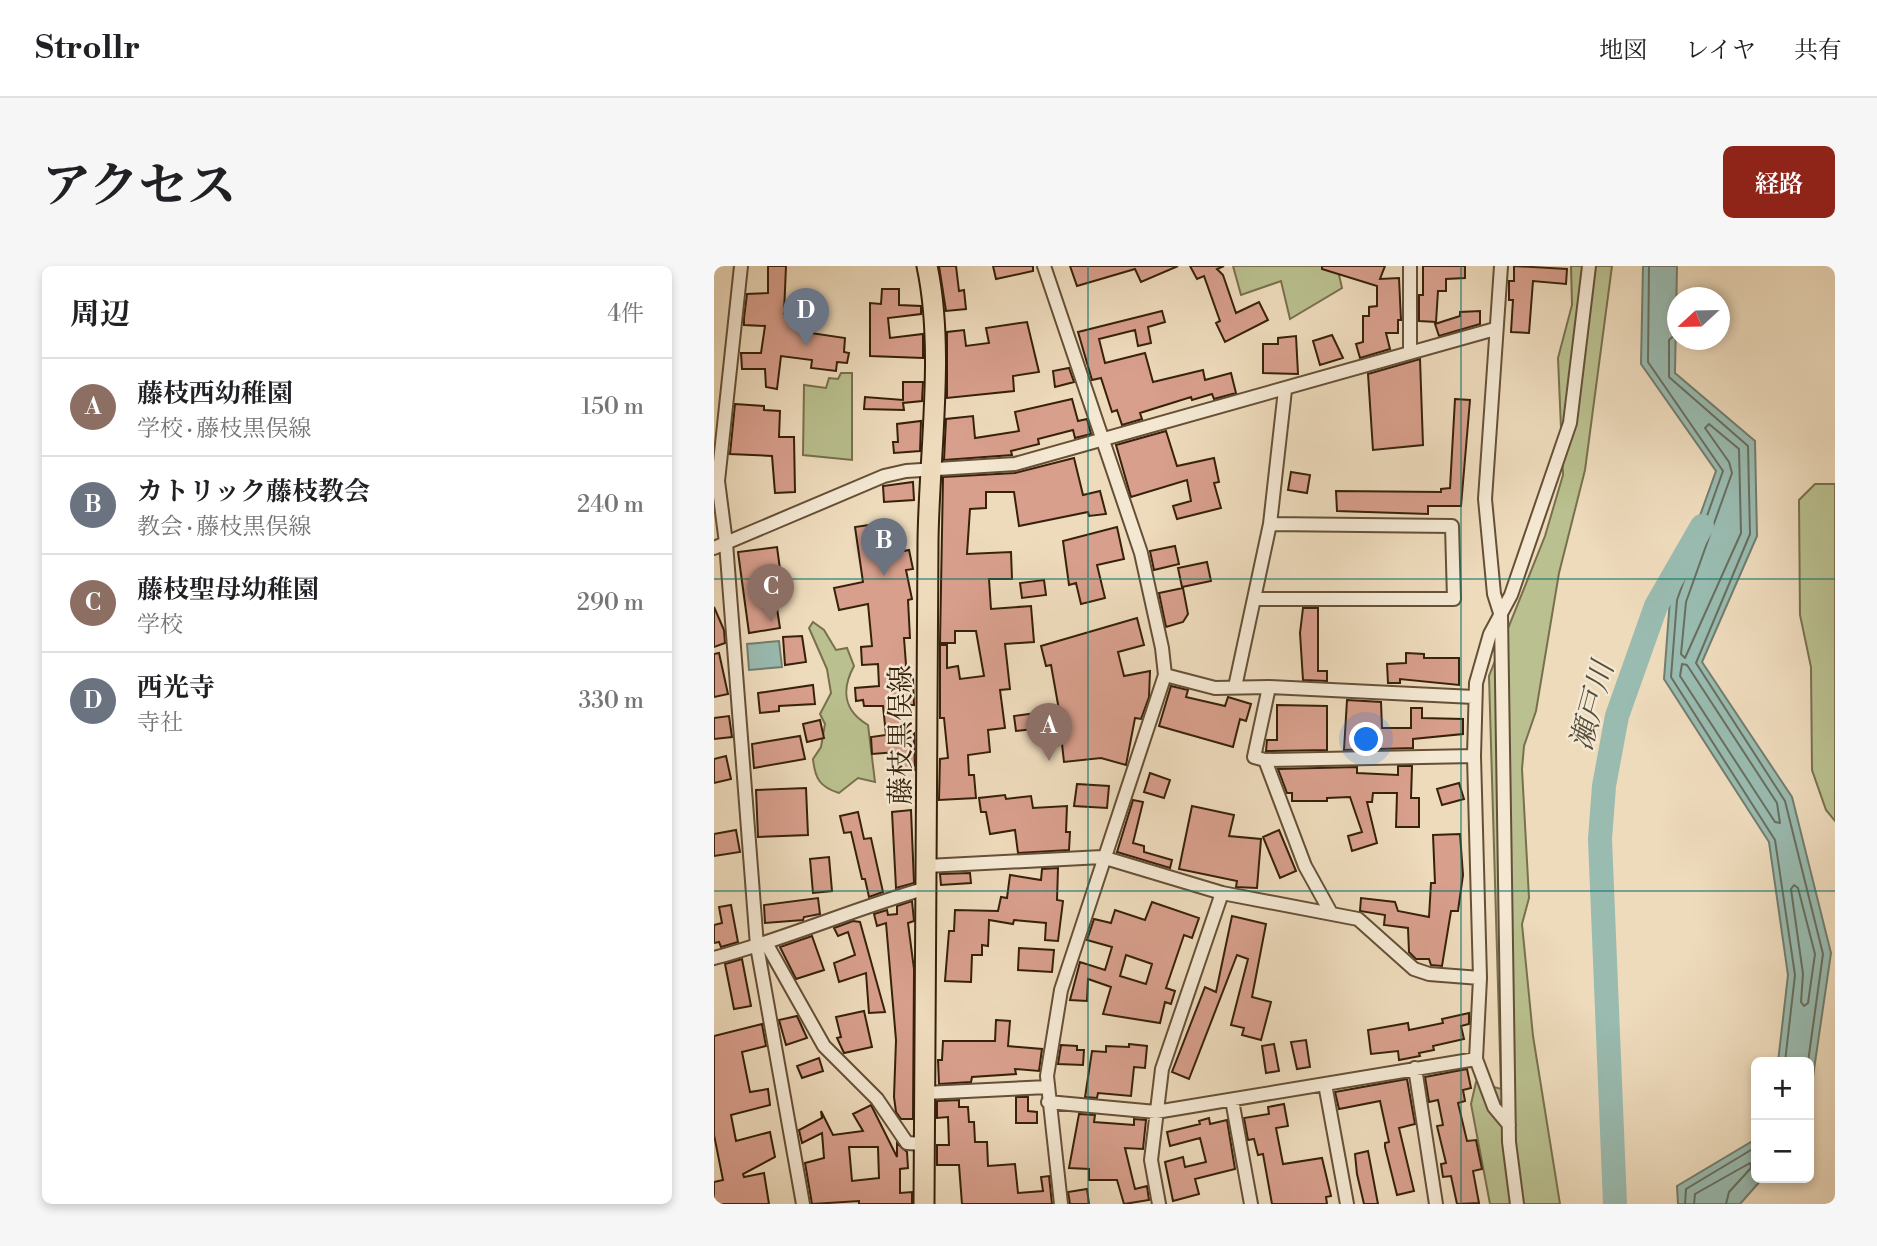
<!DOCTYPE html>
<html lang="ja">
<meta charset="utf-8">
<style>
:root{--surface:#fff;--page:#f6f6f6;--text:#202124;--muted:#757577;--line:#e0e0e0;--accent:#8f2418}
body{margin:0;font-family:"Libre Bodoni","Noto Serif JP",serif;background:var(--page);color:var(--text)}
.controls{position:absolute;right:21px;bottom:21px;display:grid;overflow:hidden;border-radius:10px;box-shadow:0 4px 10px #0003}
.controls button{width:63px;height:63px;display:grid;place-items:center;padding:0;border:0;border-bottom:2px solid var(--line);background:var(--surface);color:var(--text);font:35px sans-serif}
.compass{position:absolute;left:953px;top:21px;width:63px;height:63px;border-radius:50%;background:var(--surface);box-shadow:0 4px 10px #0003;rotate:248deg}
.you{position:absolute;left:653px;top:474px;width:24px;height:24px;margin:-18px;border:5px solid #fff;border-radius:50%;background:#1a73e8;box-shadow:0 0 0 10px #1a73e833}
.badge{display:grid;place-items:center;width:46px;height:46px;border-radius:50%;background:var(--accent);color:#fff;font-size:23px;font-weight:700}
.pin{position:absolute;translate:-50% -58px;filter:drop-shadow(0 2px 4px #0008)}
.pin::after{content:'';position:absolute;top:37px;width:24px;height:21px;background:inherit;clip-path:polygon(0 0,100% 0,50% 100%)}
.list{margin:0;padding:0;list-style:none}
h2{display:flex;justify-content:space-between;align-items:center;height:91px;margin:0;padding:0 28px;font-size:30px}
h2 small{font-size:23px;font-weight:400;color:var(--muted)}
.list li{display:grid;grid-template-columns:46px 1fr auto;gap:21px;align-items:center;box-sizing:border-box;height:98px;padding:0 28px;border-top:2px solid var(--line)}
.list b{display:block;font-size:26px;white-space:nowrap}
.list p{margin:0;font-size:23px;white-space:nowrap;color:var(--muted)}
.list em{font-size:23px;font-style:normal;color:var(--muted)}
.map{position:relative;flex:none;width:1121px;height:938px;overflow:hidden;border-radius:10px}
header{display:flex;align-items:center;gap:42px;box-sizing:border-box;height:98px;padding:0 35px;background:var(--surface);border-bottom:2px solid var(--line)}
header strong{font-size:33px}
nav{display:flex;gap:38px;margin-inline-start:auto;font-size:24px}
.intro{display:flex;align-items:center;justify-content:space-between;box-sizing:border-box;height:168px;padding:0 42px}
h1{margin:0;font-size:49px}
.button{padding:18px 32px;border-radius:10px;background:var(--accent);color:#fff;font-size:24px;font-weight:700}
main{display:flex;gap:42px;padding:0 42px}
aside{flex:1;background:var(--surface);border-radius:10px;box-shadow:0 4px 10px #0003}
.map>svg:first-child{display:block}
.green{fill:#bac08f;stroke:#78704d;stroke-width:2}
.water{fill:#99bbb0;stroke:#727d6e;stroke-width:2}
.lines{fill:none;stroke-linecap:round;stroke-linejoin:round}
.shore{stroke:#686e5e;stroke-width:2}
.river{stroke:#99bbb0;stroke-width:24}
.building{fill:#d89f8c;stroke:#37210b;stroke-width:2;fill-rule:evenodd}
.minor-casing{stroke:#655037;stroke-width:16}
.primary-casing{stroke:#37210b;stroke-width:23}
.minor{stroke:#f4e8d3;stroke-width:12}
.primary{stroke:#eedbbc;stroke-width:19}
.grid{fill:none;stroke:#0f766e;stroke-width:2;stroke-opacity:0.55}
.labels{text-anchor:middle;stroke-width:5;stroke-linejoin:round;paint-order:stroke}
.street-label{font-size:28px;fill:#37210b;stroke:#f4e8d3}
.water-label{font-size:30px;font-style:italic;fill:#544f3d;stroke:#f4e8d3}
</style>
<header>
<strong>Strollr</strong>
<nav><a>地図</a><a>レイヤ</a><a>共有</a></nav>
</header>
<div class="intro"><h1>アクセス</h1><a class="button">経路</a></div>
<main>
<aside>
<h2>周辺<small>4件</small></h2>
<ul class="list">
<li><span class="badge" style="background:#8d6e63">A</span><div><b>藤枝西幼稚園</b><p>学校 · 藤枝黒俣線</p></div><em>150 m</em></li>
<li><span class="badge" style="background:#6b7280">B</span><div><b>カトリック藤枝教会</b><p>教会 · 藤枝黒俣線</p></div><em>240 m</em></li>
<li><span class="badge" style="background:#8d6e63">C</span><div><b>藤枝聖母幼稚園</b><p>学校</p></div><em>290 m</em></li>
<li><span class="badge" style="background:#6b7280">D</span><div><b>西光寺</b><p>寺社</p></div><em>330 m</em></li>
</ul>
</aside>
<div class="map">
<svg width="1121" height="938" viewBox="0 0 1121 938">
<rect width="100%" height="100%" fill="#eedbbc"/>
<filter id="stains"><feTurbulence type="fractalNoise" baseFrequency=".00286" numOctaves="4"/><feColorMatrix values="0 0 0 0 .2 0 0 0 0 .09 0 0 0 0 .02 0 0 0 .5 -.17"/></filter>
<radialGradient id="worn" r=".72"><stop offset=".6" stop-color="#630" stop-opacity="0"/><stop offset="1" stop-color="#630" stop-opacity=".3"/></radialGradient>
<!-- green -->
<path class="green" d="M519,0H623L628,22L576,53L567,15L527,29Z
M857,0H898L871,204L845,307L822,445L810,480L808,503L815,632L808,658L819,770L846,938H776L757,838L762,816L787,823L775,410L831,270L849,209L844,92L858,39Z
M127,107H138V194L89,189L90,119L112,122L115,112L124,113Z
M1101,218H1121V555L1112,544L1098,504L1097,401L1086,349L1085,234Z
M99,356L110,364L122,384L133,382L140,400C127,424 130,445 154,459L161,516L144,512L125,527C106,521 101,513 99,493L107,481L111,458L106,448L117,427L113,403L95,362Z"/>
<!-- water -->
<path class="water" d="M929,0H963L961,107L1041,175L1043,270L988,396L1078,531L1117,687L1095,838V796H1064L1074,709L1055,576L950,413L956,333L1002,205L927,98Z
M65,375L68,401L35,404L33,378Z
M1042,873V912H1049L1026,938H964L963,920Z"/>
<g class="lines">
<!-- shore -->
<path class="shore" d="M935,0L934,96L1009,205L963,334L957,411L1061,574L1081,709L1071,796
M964,66L955,74V111L1034,180L1036,268L982,397L1071,535L1109,688L1094,796
M995,158L1025,183L1027,267L971,392L967,388L972,336L1018,207L1015,196L991,162Z
M968,398L973,399L1063,537L1066,557L1061,556L966,410Z
M1080,619L1084,622L1101,688L1094,737L1090,740L1087,736L1089,708L1077,623Z
M971,938L972,923L1042,881
M980,938L981,928L1036,897L1037,902L1015,926L1012,938"/>
<!-- river -->
<path class="river" d="M901,938L886,573L890,520L903,450L942,340L988,260"/>
</g>
<!-- building -->
<path class="building" d="M54,0H72L70,48L93,51L90,66L131,72L130,86L135,87L133,97L123,96L122,105L97,102L98,94L67,90L63,123L52,121L51,103H28L27,87H47L51,60L30,59V52L33,28L54,27Z
M225,0H242L245,25L250,24L252,43L232,45Z
M279,0H319V5L282,13Z
M356,0H464L427,16L421,3L363,20Z
M476,0H510L503,3L509,9L522,47L545,36L554,54L511,76L502,57L506,55L490,10L483,13Z
M608,0H671L666,13L685,12L687,54H684V67H672L676,83L646,92L642,78L649,76V50H655V41L663,40V20L608,3Z
M709,0H751V12L732,13V25H724L722,56L705,55V29H709Z
M800,0L853,3L852,18L819,15L815,67L797,66L799,34H795V15H800Z
M168,23H185V39L207,40V48L174,52L176,72L209,68V92L156,90V37L167,38Z
M448,45L451,56L434,61L437,77L424,80L421,64L385,73L391,97L431,87L439,116L489,104L491,114L517,107L522,127L500,133L498,128L478,134L477,131L426,147L428,153L408,159L403,144L398,146L387,112L378,114L364,66Z
M766,45V58L725,70L721,58L746,50V46Z
M313,56L325,106L299,110L300,125L233,132V66L250,64L252,80L275,77L272,62Z
M618,69L629,92L606,99L599,75Z
M582,70L584,108L549,107V78H564V72Z
M706,93L709,179L659,184L654,108Z
M355,102L360,116L341,121L339,105Z
M189,116H209L208,135L189,137L190,144L150,143L151,131L189,134Z
M358,133L364,155L373,153L377,168L361,172L359,164L324,173L325,178L297,185L298,189L230,194L232,153L259,150L261,172L305,165L301,146Z
M741,133L756,134L747,240H714V248L623,245L622,225L727,226V223L736,222Z
M21,138L50,140V144L66,145L65,171H80L81,226L61,227L58,190L16,188Z
M207,155L206,185L180,187L179,176H184L183,158Z
M452,165L463,200L500,192L505,216L500,217L507,242L463,253L459,240L477,235L473,214L417,231L402,179Z
M360,192L369,229L386,225L392,248L375,250L374,246L305,260L300,226H272V242L256,243L253,288L297,286L298,313H275L277,343L317,340L320,376L291,378L296,423L286,424L291,462L274,464L276,486L254,489L255,509H260L262,532L225,534L226,493L234,492L230,452H226V379H233V402L244,400L246,413L270,410L262,365H241V377H226L229,211L301,207Z
M577,206L596,209L593,227L574,224Z
M199,216L200,234L170,236L169,220Z
M169,257L174,288L195,284L199,303L192,304L198,333L194,334L196,372H190L193,412H199L200,439H187L189,468L200,467L201,504L185,506L183,486L158,488L157,471L172,469L169,440H150L149,434L142,435L141,422L165,420L164,398L148,399L147,381L158,380L154,338L125,344L120,322L149,316L141,261Z
M403,261L410,293L383,299L391,332L367,338L362,317L355,319L349,275Z
M461,280L465,298L440,304L436,285Z
M63,281L66,303L57,304L66,362L35,367L24,286Z
M493,296L497,315L468,321L464,302Z
M330,314L332,329L308,332L306,317Z
M469,322L474,348L469,356L452,361L445,327Z
M0,341L10,364L11,377L0,381Z
M589,342H604V405H613V415L589,414L586,367Z
M423,352L430,379L404,386L410,410L436,405L435,431L427,453L421,452L412,499L387,492L350,496L346,460L302,465L300,450L345,444L337,399L332,400L327,380Z
M88,370L92,396L71,399L69,371Z
M5,387L14,428L0,431V388Z
M692,387L710,388V392H745V419L686,413V417H674L673,398L692,397Z
M99,419L101,438L65,440V445L46,447L44,427Z
M457,420L474,424L472,431L511,440L514,431L537,438L532,455L526,453L519,481L445,460Z
M633,434L667,436L668,462H697V442H708V452L749,453V468L699,473V482L630,484Z
M563,439L613,440V484L552,485L553,474H563Z
M15,450L18,471L0,473V452Z
M106,454L110,472L93,476L89,458Z
M86,470L91,493L40,502L38,478Z
M12,490L17,513L0,517V493Z
M684,500H698L697,532H705V561H682L683,527H659L658,536H653L663,577L638,585L634,570L648,566L636,531L613,532V535H578V527H573L564,503L643,501V507L684,509Z
M436,507L456,514L450,532L430,526Z
M745,517L750,533L728,539L723,523Z
M363,518L395,520L393,542L360,540Z
M92,522L94,569L44,571L42,524Z
M291,529L292,533L317,530L319,542L353,540L352,566H356L355,584L304,587L301,564L276,568L272,546H267L265,532Z
M419,534L429,536L419,577L430,580V586L458,594L456,602L403,586Z
M478,540L520,549L515,570L547,573L543,622L522,621L523,615L465,603Z
M197,544L200,617L182,622L178,546Z
M144,546L150,573L157,572L169,626L155,631L151,613H148L137,566L130,567L126,550Z
M22,564L26,586L0,590V568Z
M565,564L582,605L566,612L549,571Z
M746,568L749,609L744,645H737L728,700L717,699L715,693H702L695,686L694,662L670,659L671,649L646,645L647,632L681,636L684,645L715,651L717,617H721L719,569Z
M115,591L118,625L99,627L96,593Z
M344,602L343,634L349,635L344,675L331,674L332,657L300,654L299,658L275,654L274,680L268,679V689H258L257,716L231,715L235,665H240L241,644L284,645L287,631L293,632L296,609L327,614L328,603Z
M256,607L257,617L227,619L226,608Z
M104,632L106,648L90,651L89,654L51,657L50,639Z
M198,635L200,655L194,657L200,703L199,853H187L182,846L180,831L182,774L172,657L163,660L160,648L173,644L174,649L183,648V640Z
M438,636L485,652L478,672L470,669L452,722L461,725L457,738L451,736L446,757L389,748L397,721L374,713L373,735L356,734L366,696L391,704L398,681L373,674L380,653L397,657L401,644L431,654ZM412,689L438,698L432,718L406,710Z
M17,639L24,676L7,681L5,676L0,677V659L8,657L5,641Z
M518,650L552,658L538,731L557,736L547,774L528,769L530,762L517,759L534,693L523,689L475,813L458,806L491,721L502,726Z
M139,655L146,656L171,746L155,747L152,707L125,716L120,697L141,689L134,666L124,670L120,662Z
M98,670L110,704L82,713L66,681Z
M305,682L340,684L338,706L304,704Z
M28,693L37,740L20,743L11,698Z
M150,745L158,781L130,787L123,772L127,771L122,751Z
M755,747V758L747,760L750,773L719,780L720,784L705,787L706,790L685,794L684,785L657,788L654,764L694,757L695,764L729,757L728,753Z
M83,750L93,772L72,779L65,754Z
M282,754L296,755L294,780L328,783L325,805L301,803L302,808L258,811L257,816L225,818L224,794H228L229,775H281Z
M48,758L52,780L28,786L36,826L54,823L56,839L17,849L22,875L56,866L61,891L29,908L30,911L50,907L55,938H0V916L9,914L0,869V770Z
M592,774L596,801L583,803L577,776Z
M415,778L433,780L431,802L420,801L417,830L384,827L383,832L371,831L378,785L392,786V780L415,781Z
M560,778L565,805L552,807L548,780Z
M347,779L363,780V784H370L369,799L344,798Z
M105,792L109,805L88,812L83,800Z
M753,803L757,822L749,824L751,835L744,837L753,875L762,874L768,903L759,905L765,937L743,938L737,910L729,911L727,898L732,897L723,860L729,859L724,834L715,836L711,811Z
M693,813L701,858L685,862L700,925L683,929L671,881V877L675,876L666,835L625,843L621,826Z
M302,831H314V845L323,846V857H302Z
M245,834V841H254L255,856H260L261,876H273L274,900L301,898L304,927L329,925L327,911L335,910L338,938H248L245,899H223V879H235L234,851L223,852V835Z
M570,838L574,860L562,862L569,898L608,892L617,930L612,931L613,938H558L549,888L544,889L540,873L534,874L530,852L555,848L554,841Z
M157,839L183,891V877L193,886L194,902L186,903V927L198,926V938H145V935L98,938L91,897L110,892L108,867L88,877L85,864L108,852L107,845L119,869L149,865L139,848ZM135,881H164L165,912L138,915Z
M365,848L381,849L380,856L420,859V853L432,854L429,883L411,882L421,923L433,920L435,934L410,938L403,914H375V903L355,902Z
M495,852L496,858L513,854L521,903L481,913L485,928L459,935L451,896L469,891L471,901L492,896L486,872L456,880L453,866L486,858L485,855Z
M654,885L664,938H650L643,908L641,888Z
M373,923L375,938H356L354,926Z"/>
<g class="lines">
<!-- minor casing -->
<g class="minor-casing">
<path id="minor" d="M27,0L4,215L12,277L43,680L89,938
M330,0L427,287L448,382L451,409L347,724L333,810L347,938
M696,0V84
M787,0L771,233L780,328L787,350L795,876L803,938
M0,282L170,210L192,205L301,198L781,63
M540,333H740L738,260L556,258
M451,409L501,422L555,421L760,431
M521,421L556,258L571,124
M555,421L540,491L551,494L760,490
M551,494L591,600L617,647
M213,600L388,591L508,627L644,653L700,703L715,708L766,712
M52,677L110,780L163,833L193,877L210,878
M0,692C72,673 141,642 213,622
M762,793L766,712L760,490L762,417L776,368L797,329L856,157L875,0
M701,802L722,938
M611,818L633,938
M211,827L334,821
M518,834L537,938
M334,836L442,846L762,793L780,841L795,859
M445,938L437,894L448,803L508,627"/>
</g>
<!-- primary casing -->
<g class="primary-casing">
<path id="primary" d="M210,938C212,717 214,496 214,275C215,190 231,83 213,0"/>
</g>
<!-- minor -->
<use href="#minor" class="minor"/>
<!-- primary -->
<use href="#primary" class="primary"/>
</g>
<!-- grid -->
<path class="grid" d="M374,0V938M747,0V938M0,313H1121M0,625H1121"/>
<g class="labels">
<!-- street labels -->
<g class="street-label">
<text transform="translate(186 469) rotate(-90)" y="10">藤枝黒俣線</text>
</g>
<!-- water labels -->
<g class="water-label">
<text transform="translate(878 440) rotate(-75)" y="10">瀬戸川</text>
</g>
</g>
<rect width="100%" height="100%" filter="url(#stains)"/>
<rect width="100%" height="100%" fill="url(#worn)"/>
</svg>
<div class="controls">
<button>+</button>
<button>−</button>
</div>
<svg class="compass" viewBox="-18 -18 36 36"><path d="M0-13l5 13h-10z" fill="#e53935"/><path d="M0 13l5-13h-10z" fill="#757577"/></svg>
<div class="you"></div>
<div class="pin badge" style="left:335px;top:495px;background:#8d6e63">A</div>
<div class="pin badge" style="left:170px;top:310px;background:#6b7280">B</div>
<div class="pin badge" style="left:57px;top:356px;background:#8d6e63">C</div>
<div class="pin badge" style="left:92px;top:80px;background:#6b7280">D</div>
</div>
</main>
